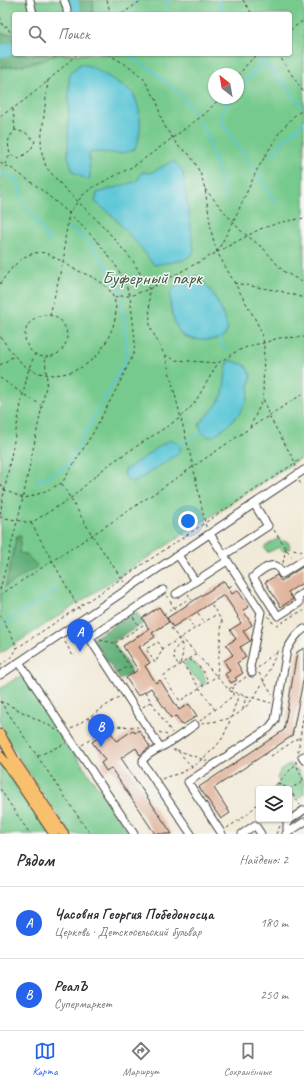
<!DOCTYPE html>
<html lang="ru">
<meta charset="utf-8">
<style>
:root{--surface:#fff;--page:#f2f2f3;--text:#2b2b33;--muted:#7c7c81;--line:#e1e1e2;--accent:#2563eb}
body{margin:0;font-family:Caveat,sans-serif;background:var(--page);color:var(--text)}
.controls{position:absolute;right:12px;bottom:12px;display:grid;overflow:hidden;border-radius:4px;box-shadow:0 1px 3px #0004}
.controls button{width:36px;height:36px;display:grid;place-items:center;padding:0;border:0;border-bottom:1px solid var(--line);background:var(--surface);color:var(--text);font:20px sans-serif}
.compass{position:absolute;left:208px;top:68px;width:36px;height:36px;border-radius:50%;background:var(--surface);box-shadow:0 1px 3px #0004;rotate:329deg}
.you{position:absolute;left:188px;top:521px;width:14px;height:14px;margin:-10px;border:3px solid #fff;border-radius:50%;background:#1a73e8;box-shadow:0 0 0 6px #1a73e833}
.badge{display:grid;place-items:center;width:26px;height:26px;border-radius:50%;background:var(--accent);color:#fff;font-size:13px;font-weight:700}
.pin{position:absolute;translate:-50% -33px;filter:drop-shadow(0 1px 2px #0008)}
.pin::after{content:'';position:absolute;top:21px;width:14px;height:12px;background:inherit;clip-path:polygon(0 0,100% 0,50% 100%)}
.list{margin:0;padding:0;list-style:none}
h2{display:flex;justify-content:space-between;align-items:center;height:52px;margin:0;padding:0 16px;font-size:17px}
h2 small{font-size:13px;font-weight:400;color:var(--muted)}
.list li{display:grid;grid-template-columns:26px 1fr auto;gap:12px;align-items:center;box-sizing:border-box;height:72px;padding:0 16px;border-top:1px solid var(--line)}
.list b{display:block;font-size:15px;white-space:nowrap}
.list p{margin:0;font-size:13px;white-space:nowrap;color:var(--muted)}
.list em{font-size:13px;font-style:normal;color:var(--muted)}
.icon{flex:none;width:22px;height:22px;fill:none;stroke:currentColor;stroke-width:2;stroke-linecap:round;stroke-linejoin:round}
.map{position:relative;flex:none;width:304px;height:834px;overflow:hidden}
.search{position:absolute;background:var(--surface);box-shadow:0 1px 3px #0004;left:12px;right:12px;top:12px;height:44px;display:flex;align-items:center;gap:10px;box-sizing:border-box;padding:0 14px;border-radius:4px;color:var(--muted);font-size:15px}
.sheet{height:196px;background:var(--surface)}
nav{display:flex;justify-content:space-around;align-items:center;box-sizing:border-box;height:56px;border-top:1px solid var(--line);background:var(--surface);font-size:11px;color:var(--muted)}
nav a{display:grid;justify-items:center;gap:2px}
nav .on{color:var(--accent)}
.map>svg:first-child{display:block}
.green{fill:#77ca8d;stroke:#4a7354;fill-rule:evenodd}
.forest{fill:#61ae78;stroke:#3e654a}
.water{fill:#5dc7d7;stroke:#3c727a}
.lines{fill:none;stroke-linecap:round;stroke-linejoin:round}
.stream{stroke:#5dc7d7;stroke-width:2}
.river{stroke:#5dc7d7;stroke-width:12}
.building{fill:#e1b59d}
.minor-casing{stroke:#3c3b38;stroke-width:9}
.major-casing{stroke:#3c3b38;stroke-width:11}
.path{stroke:#3c3b38;stroke-width:1;stroke-dasharray:3 3;stroke-linecap:butt}
.minor{stroke:#fff;stroke-width:7}
.major{stroke:#f8bf6c;stroke-width:9}
.labels{text-anchor:middle;stroke-width:3;stroke-linejoin:round;paint-order:stroke}
.park-label{font-size:19px;fill:#3c5944;stroke:#f6f6f2}
</style>
<div class="map">
<svg width="304" height="834" viewBox="0 0 304 834">
<rect width="100%" height="100%" fill="#f6f6f2"/>
<filter id="ink" filterUnits="userSpaceOnUse"><feTurbulence type="fractalNoise" baseFrequency=".025" numOctaves="2"/><feDisplacementMap in="SourceGraphic" scale="8" xChannelSelector="R" yChannelSelector="G"/><feConvolveMatrix kernelMatrix="1 2 1 2 8 2 1 2 1" color-interpolation-filters="sRGB"/></filter>
<filter id="wash" filterUnits="userSpaceOnUse"><feTurbulence type="fractalNoise" baseFrequency=".012" numOctaves="4" result="noise"/><feDisplacementMap in="SourceGraphic" scale="16" xChannelSelector="R" yChannelSelector="G"/><feGaussianBlur stdDeviation="0.9" result="paint"/><feColorMatrix in="noise" values="0 0 0 0 0 0 0 0 0 0 0 0 0 0 0 0 0 1.4 0 .05"/><feComposite in="paint" operator="in"/></filter>
<g filter="url(#wash)">
<rect width="100%" height="100%" fill="#f2ead8"/>
<!-- green -->
<path class="green" d="M0,0H67L71,14H14V34H0Z
M93,0H304V456L0,654V67C15,68 45,62 57,54H290V14H93ZM214,74H238V98H214Z
M279,538L281,542L284,541L288,542L290,546L288,549L283,551L279,547L269,552H267L264,547Z
M189,660C198,664 205,673 206,683L201,686V681L192,675L184,664Z
M24,677L59,730L57,732L68,749L71,748L130,834H70L13,748L0,723V689L16,678Z
M0,762L50,834H0Z
M292,764L293,766L292,768L298,770L304,783V794L297,799L289,788L273,789L281,781L277,779C279,770 284,767 292,764Z"/>
<!-- forest -->
<path class="forest" d="M67,0H93V14H71Z
M0,31L2,34H14V54H57C45,62 15,68 0,67Z
M17,536H21L19,553L25,554L38,566L5,587Z
M136,611L144,623L113,642L132,672L120,680L92,639Z"/>
<!-- water -->
<path class="water" d="M80,64C83,65 87,65 90,66C95,69 130,89 132,92C142,106 143,136 134,150C127,152 120,154 112,153C104,153 96,150 89,154L90,177L88,180L73,172L68,156L69,79L71,72Z
M173,161L180,167L183,173L194,250L192,255L183,260L154,265L141,248L112,215L95,202L97,193L137,181L142,172L150,173Z
M196,275C213,288 222,309 228,329C227,331 226,333 225,335C217,343 189,341 181,334C174,326 166,299 172,290C176,286 190,278 196,275Z
M230,360L245,365L251,375L247,400L239,414L226,427L214,436L208,437L202,432L199,424L216,406L223,394L227,365L229,361Z
M170,440C176,441 178,443 181,449L179,453L135,482C128,483 126,479 124,473L125,470L163,444Z"/>
<g class="lines">
<!-- stream -->
<path class="stream" d="M217,0L226,14
M134,3V0
M165,9L168,0
M132,14L133,10
M128,54L132,58L153,71L180,94L195,115
M258,58L273,71L285,84L302,106
M238,90L262,62
M232,98C223,108 220,113 224,126L254,169
M199,120L207,136L227,198
M273,156L284,140L304,122
M0,172L16,180L19,182L20,196L50,242
M258,175L276,204
M69,228C94,241 107,267 120,290L121,294
M219,338L225,349
M179,445L202,432
M35,483L66,466L71,459L125,361L127,350L122,301
M7,622L56,590
M0,626L2,624"/>
<!-- river -->
<path class="river" d="M71,0L75,11L74,14
M0,51L14,49"/>
</g>
<g id="blocks">
<!-- building -->
<path class="building" d="M304,566V582L288,592L293,599L281,607L265,582L277,575L281,581Z
M224,581L232,594L238,590L239,592L249,607L243,610L252,625L243,631L250,641L240,647L246,657L237,663L243,673L235,678L237,680L231,683L225,674L230,671L224,661L233,655L226,645L236,639L230,630L241,623L237,617L238,616L224,595L173,627L167,618Z
M159,607L169,622L152,633L155,637L139,647L150,663L145,666L156,683L160,680L179,710L189,704L197,716L182,725L176,716L171,718L151,688L138,696L126,678L138,670L123,646L149,629L142,618Z
M304,648V676L292,736L214,788L230,813L221,819L199,787L284,730L297,652Z
M109,730L117,741L133,730L135,733L139,730L150,747L140,755L136,748L121,758L172,834H155L111,768L106,771L101,763L105,760L92,742Z"/>
</g>
</g>
<g filter="url(#ink)">
<use href="#blocks" fill-opacity="0" stroke="#3c3b38" stroke-width="1"/>
<g class="lines">
<!-- minor casing -->
<g class="minor-casing">
<path id="minor" d="M30,0L33,14
M64,0C66,5 68,9 67,14
M210,534L261,612L250,667L252,673
M178,555L195,581
M224,555L268,526L254,504
M304,560L282,574C280,571 279,567 276,566C269,563 258,573 253,577L278,616L299,603V600L297,597L304,593
M176,594L227,561
M79,622L160,747
M89,638L163,590
M19,662L134,834
M0,675L304,470
M304,756L302,757L304,760
M287,833V822L304,810
M191,834L143,763V760C149,752 159,749 167,744C177,738 186,731 195,725
M222,834L188,782L269,728L275,720L287,650C292,641 296,634 304,629
M242,834L255,825L261,834
M286,834L304,822"/>
</g>
<!-- major casing -->
<g class="major-casing">
<path id="major" d="M0,734L16,763L64,834
M0,756L9,767L54,834"/>
</g>
<!-- path -->
<path class="path" d="M107,0L109,8L108,14
M243,0L252,14
M122,14L142,0
M0,17L3,27L7,26L10,32L14,31
M290,30L304,20
M108,54L130,67L143,78L157,101L160,115L165,127L178,146L188,153L194,161L201,175L205,189L212,235L217,252L254,317L260,329L264,343L263,398L269,416L295,462L296,468
M278,54L304,93
M238,76L248,63L258,54
M48,80L41,142L42,153L46,167L64,188L104,227L133,261L149,289L150,327L164,354L175,360L217,363
M13,109L15,130
M0,116C29,100 52,77 77,54
M0,163L11,168L38,187L69,213L98,242L116,266L124,280L130,296L135,339L134,353L118,386L93,433L62,483L41,493L29,497L23,498L4,490L0,482
M5,164L10,155C8,142 6,141 15,130L26,133L35,141C32,150 27,153 20,158L10,155
M205,189L240,230L264,249L283,271L304,283
M217,252L233,222L257,170L279,133L294,116L304,109
M234,283L280,291L304,298
M0,284C9,270 25,249 45,253C49,254 52,257 56,258C59,260 62,261 64,262C67,264 70,267 74,269C87,275 101,279 110,291C118,303 117,316 112,329C108,339 103,349 95,357C78,374 50,381 28,368C16,360 8,347 0,336
M115,298L118,296H130L149,289L260,229L282,222L304,218
M50,315L64,257L65,239L67,227L69,213L78,201L84,194L93,187L134,166L155,151L206,113L220,98
M25 336a21 21 0 1 1 42 0a21 21 0 1 1-42 0Z
M165,355L193,466L206,527
M0,365L14,356
M0,378L23,394L41,405
M250,427L263,399
M299,481L301,484
M62,484L92,535L124,582
M0,514L23,394L29,368L35,354
M0,517L31,523L71,498L101,471L114,461L180,418L194,404L218,363L237,351L252,345L264,343L278,338L304,337
M31,523L81,612
M274,530L293,559
M283,563L286,547L304,552
M229,587L234,584
M0,590L23,498L42,406L47,381L45,357
M188,594L192,600
M0,595L112,522L250,428L304,393
M167,596L176,611
M198,613L204,622
M164,614L190,598
M0,615L12,636L17,648
M268,616L272,622L277,625C286,621 294,613 304,611
M133,617L139,626
M188,619L194,628
M171,628C182,643 186,646 180,664
M181,637L230,691L271,703
M100,640L114,643
M65,642L73,656L75,655
M163,649L158,642L146,649L155,663L163,649L217,614
M196,654L163,676L180,701L217,676L222,621L211,604
M189,659C199,665 205,672 208,682
M182,663L215,710
M0,665L12,657L17,648L304,457
M178,665C171,655 172,651 181,643
M258,668L269,657L280,650
M119,672L128,666
M134,673L115,643L146,623
M259,673L272,694
M229,689L246,677
M145,692L172,733
M0,701L90,834
M0,702L5,703L50,726L56,730
M143,707L150,702
M243,709L246,696
M88,718L99,734
M200,721L233,696V687
M202,723C211,722 221,721 230,718C253,709 268,673 277,652
M71,729L119,697
M159,732L167,735
M82,745L111,726L138,727
M173,750H177L194,769
M177,750L207,761
M298,752L304,711
M38,756L66,743
M271,756L300,737
M296,761V764L304,782
M162,779C167,776 171,776 177,774C181,773 185,771 188,769C199,763 219,746 224,735C230,722 234,708 239,694
M278,783L289,789L303,782
M0,789L30,834
M272,789L296,764
M289,789L300,805
M227,828L248,814L259,802
M276,834L280,826"/>
<!-- minor -->
<use href="#minor" class="minor"/>
<!-- major -->
<use href="#major" class="major"/>
</g>
</g>
<g class="labels">
<!-- park labels -->
<g class="park-label">
<text x="152" y="284">Буферный парк</text>
</g>
</g>
</svg>
<div class="controls">
<button><svg class="icon" aria-label="layers" viewBox="0 0 24 24"><path d="M12 4l9 5-9 5-9-5zM3 14l9 5 9-5"/></svg></button>
</div>
<svg class="compass" viewBox="-18 -18 36 36"><path d="M0-13l5 13h-10z" fill="#e53935"/><path d="M0 13l5-13h-10z" fill="#7c7c81"/></svg>
<div class="you"></div>
<div class="pin badge" style="left:80px;top:652px">A</div>
<div class="pin badge" style="left:101px;top:747px">B</div>
<div class="search"><svg class="icon" aria-label="search" viewBox="0 0 24 24"><circle cx="10" cy="10" r="6"/><path d="M15 15l6 6"/></svg>Поиск</div>
</div>
<section class="sheet">
<h2>Рядом<small>Найдено: 2</small></h2>
<ul class="list">
<li><span class="badge">A</span><div><b>Часовня Георгия Победоносца</b><p>Церковь · Детскосельский бульвар</p></div><em>180 m</em></li>
<li><span class="badge">B</span><div><b>РеалЪ</b><p>Супермаркет</p></div><em>250 m</em></li>
</ul>
</section>
<nav>
<a class="on"><svg class="icon" aria-label="map" viewBox="0 0 24 24"><path d="M3 6l6-2 6 2 6-2v14l-6 2-6-2-6 2zM9 4v14M15 6v14"/></svg>Карта</a>
<a><svg class="icon" aria-label="directions" viewBox="0 0 24 24"><path d="M12 3l9 9-9 9-9-9zM9 14v-3h6M13 9l2 2-2 2"/></svg>Маршрут</a>
<a><svg class="icon" aria-label="saved" viewBox="0 0 24 24"><path d="M7 4h10v16l-5-4-5 4z"/></svg>Сохранённые</a>
</nav>
